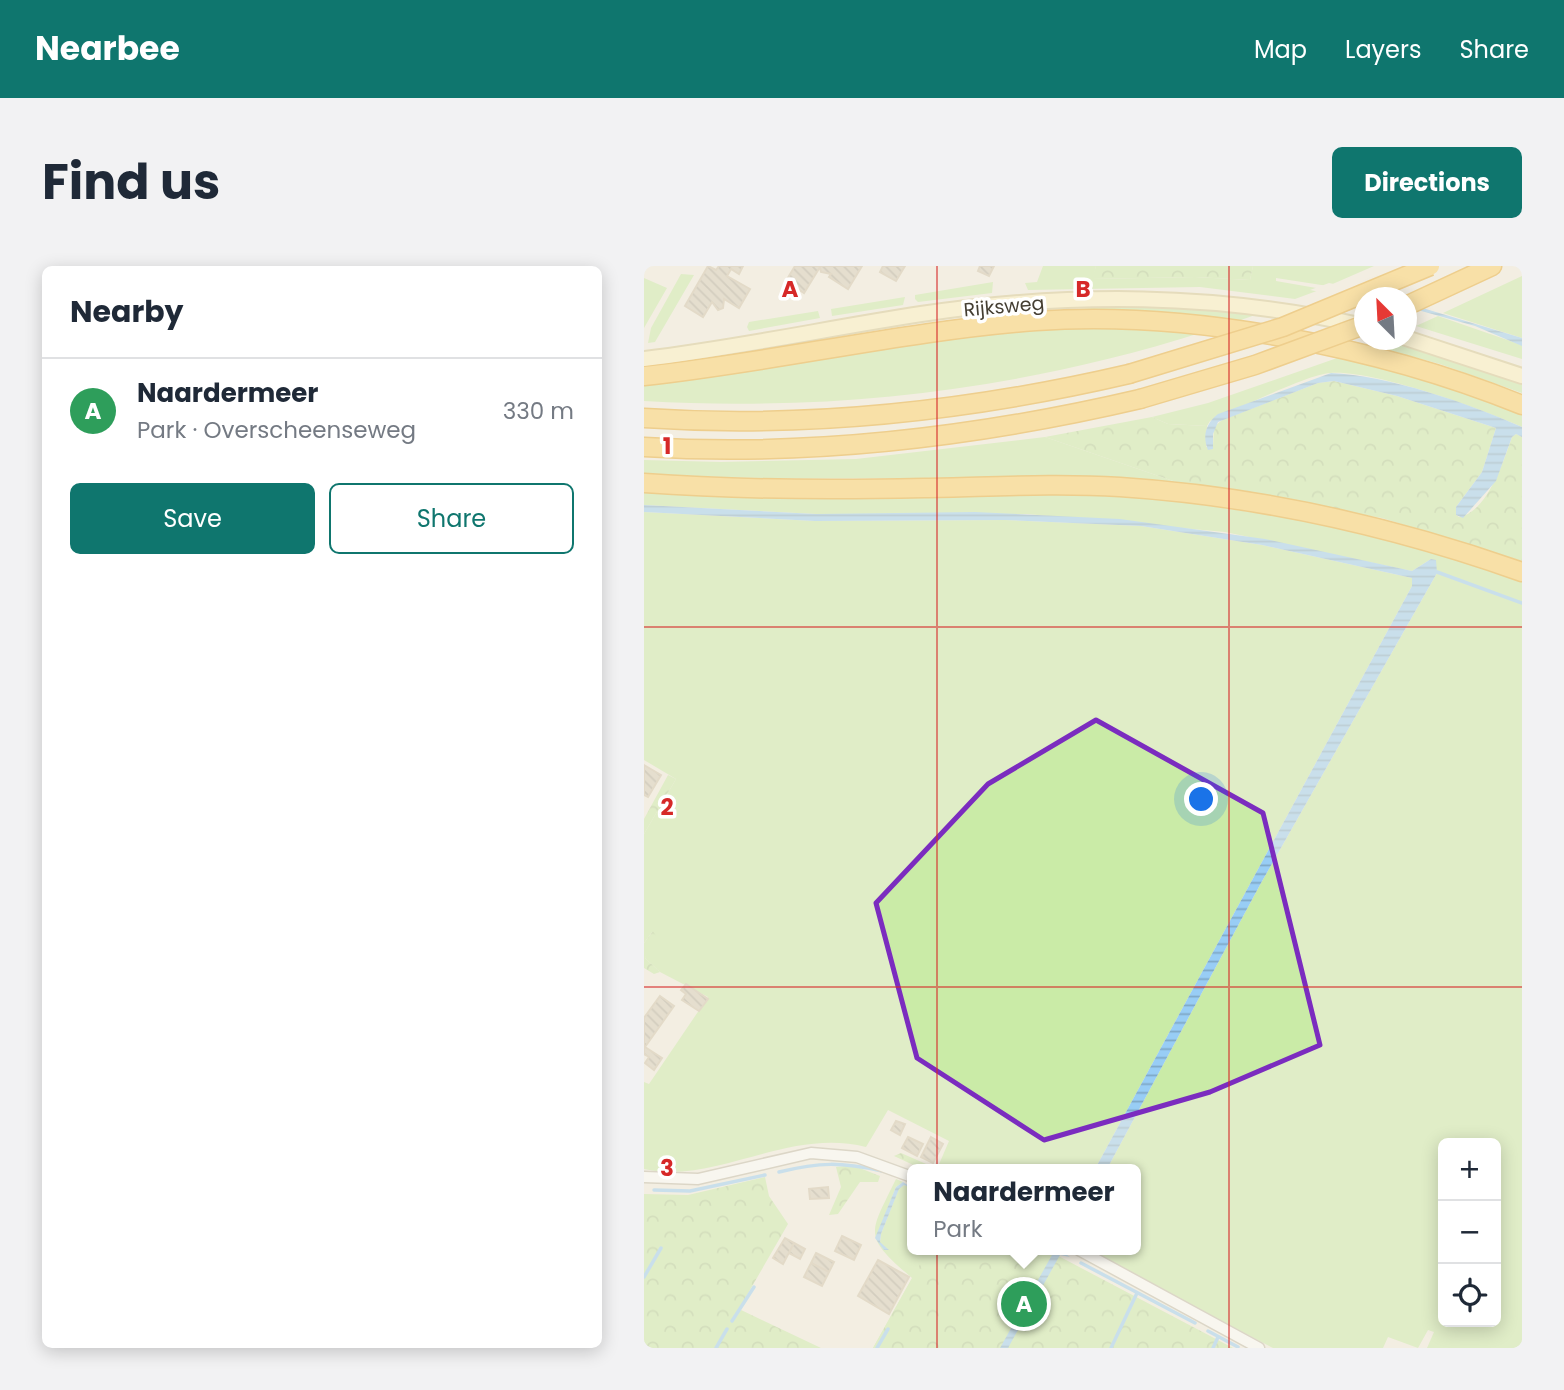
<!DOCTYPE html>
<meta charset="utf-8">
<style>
:root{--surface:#fff;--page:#f2f2f3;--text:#1f2937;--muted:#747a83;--line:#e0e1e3;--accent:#0f766e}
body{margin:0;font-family:Poppins,sans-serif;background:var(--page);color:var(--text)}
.controls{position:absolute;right:21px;bottom:21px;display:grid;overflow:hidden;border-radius:10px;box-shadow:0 4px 18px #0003}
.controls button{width:63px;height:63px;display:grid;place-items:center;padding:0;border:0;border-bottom:2px solid var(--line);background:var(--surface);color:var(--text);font:35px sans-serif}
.compass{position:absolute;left:710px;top:21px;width:63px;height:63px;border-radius:50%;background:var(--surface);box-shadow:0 4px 18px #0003;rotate:336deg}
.you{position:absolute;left:558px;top:534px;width:24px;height:24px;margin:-18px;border:5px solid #fff;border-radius:50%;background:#1a73e8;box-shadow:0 0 0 10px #1a73e833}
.badge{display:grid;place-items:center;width:46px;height:46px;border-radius:50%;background:var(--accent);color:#fff;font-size:23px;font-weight:700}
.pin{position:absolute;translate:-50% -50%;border:4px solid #fff;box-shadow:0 2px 7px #0006}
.popup{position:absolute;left:263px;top:898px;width:234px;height:91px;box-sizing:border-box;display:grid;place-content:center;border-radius:10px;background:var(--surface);filter:drop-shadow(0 2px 5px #0005);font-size:23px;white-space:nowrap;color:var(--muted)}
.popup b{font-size:26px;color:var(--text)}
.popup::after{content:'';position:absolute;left:50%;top:100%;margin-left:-14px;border:14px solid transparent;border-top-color:var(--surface)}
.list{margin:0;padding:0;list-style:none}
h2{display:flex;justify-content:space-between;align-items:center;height:91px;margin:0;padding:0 28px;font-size:30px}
h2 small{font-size:23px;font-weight:400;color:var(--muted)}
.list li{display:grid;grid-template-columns:46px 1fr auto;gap:21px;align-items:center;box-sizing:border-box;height:105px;padding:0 28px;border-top:2px solid var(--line)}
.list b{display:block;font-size:26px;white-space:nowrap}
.list p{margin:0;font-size:23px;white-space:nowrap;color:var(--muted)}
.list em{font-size:23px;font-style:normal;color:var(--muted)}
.actions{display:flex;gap:14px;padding:21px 28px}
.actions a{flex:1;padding:16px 0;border:2px solid var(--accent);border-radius:10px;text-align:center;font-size:24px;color:var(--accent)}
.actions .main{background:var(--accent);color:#fff}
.icon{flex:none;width:38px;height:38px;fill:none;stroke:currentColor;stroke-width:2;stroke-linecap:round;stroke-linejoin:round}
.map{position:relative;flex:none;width:878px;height:1082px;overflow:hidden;border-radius:10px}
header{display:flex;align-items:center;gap:42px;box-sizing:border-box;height:98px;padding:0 35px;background:var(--accent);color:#fff}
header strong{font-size:33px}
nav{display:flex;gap:38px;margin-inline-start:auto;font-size:24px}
.intro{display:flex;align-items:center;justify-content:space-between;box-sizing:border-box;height:168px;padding:0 42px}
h1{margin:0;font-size:49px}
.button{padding:18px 32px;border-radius:10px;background:var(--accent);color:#fff;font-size:24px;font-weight:700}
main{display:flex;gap:42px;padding:0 42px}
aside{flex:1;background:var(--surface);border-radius:10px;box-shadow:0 4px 18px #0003}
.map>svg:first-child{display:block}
.grass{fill:#caeba7;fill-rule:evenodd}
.forest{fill:url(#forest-crowns)}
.water{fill:url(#water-rules)}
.pier{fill:#f3eee2}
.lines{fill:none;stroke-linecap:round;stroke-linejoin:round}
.stream{stroke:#98cdf5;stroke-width:3.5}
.building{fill:url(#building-back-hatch);stroke:#d0c2a9;stroke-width:2}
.minor-casing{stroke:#c1b9a7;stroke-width:13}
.secondary-casing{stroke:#d6c58e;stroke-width:18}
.motorway-casing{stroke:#e8a626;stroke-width:21}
.minor{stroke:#fff;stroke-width:10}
.secondary{stroke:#fff1bf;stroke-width:14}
.motorway{stroke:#ffce60;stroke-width:18}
.motorway-bridge-casing{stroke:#e8a626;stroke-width:21;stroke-linecap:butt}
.motorway-bridge{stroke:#ffce60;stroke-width:18}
.marked{fill:none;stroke:#7b2cbf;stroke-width:5;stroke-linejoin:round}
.grid{fill:none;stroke:#d62828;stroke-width:2;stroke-opacity:0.55}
.labels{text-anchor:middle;stroke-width:7;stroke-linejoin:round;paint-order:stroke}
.street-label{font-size:19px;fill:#443e32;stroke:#fff}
.grid-label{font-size:23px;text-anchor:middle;font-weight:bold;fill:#d62828;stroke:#fff;stroke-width:7;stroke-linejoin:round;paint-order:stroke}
</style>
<header>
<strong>Nearbee</strong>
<nav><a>Map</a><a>Layers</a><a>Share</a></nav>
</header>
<div class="intro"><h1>Find us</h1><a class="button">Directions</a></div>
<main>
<aside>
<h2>Nearby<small></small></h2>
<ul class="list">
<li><span class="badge" style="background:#2e9e5b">A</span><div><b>Naardermeer</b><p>Park · Overscheenseweg</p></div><em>330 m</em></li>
</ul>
<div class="actions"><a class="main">Save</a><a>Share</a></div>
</aside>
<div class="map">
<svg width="878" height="1082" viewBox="0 0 878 1082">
<defs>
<pattern id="forest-crowns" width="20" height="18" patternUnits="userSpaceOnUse" patternTransform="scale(1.75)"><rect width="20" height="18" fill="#caeba7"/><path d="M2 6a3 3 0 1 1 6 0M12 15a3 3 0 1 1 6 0" fill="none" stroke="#afcb90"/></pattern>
<pattern id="water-rules" width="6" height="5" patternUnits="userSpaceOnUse" patternTransform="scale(1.75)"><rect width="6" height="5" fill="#98cdf5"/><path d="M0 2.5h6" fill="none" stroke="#7ea8c7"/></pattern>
<pattern id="building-back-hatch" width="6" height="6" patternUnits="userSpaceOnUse" patternTransform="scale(1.75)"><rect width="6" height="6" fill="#d4cab7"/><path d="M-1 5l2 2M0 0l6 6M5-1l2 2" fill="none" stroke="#aea595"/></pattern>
</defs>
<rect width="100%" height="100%" fill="#f3eee2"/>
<!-- grass -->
<path class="grass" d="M399,0H452L449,13L551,11L606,14L609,0H730L684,20L632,12V15L678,23L651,33L556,21L384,24L381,17L393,16Z
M37,8L50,9L11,76L4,77L7,62Z
M878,10V72L799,47Z
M0,12L23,22L0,62Z
M349,16L348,27L274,36L271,33V29Z
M261,31L259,39L188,50L187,43Z
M516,40L617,47L594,55L435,42Z
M174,45L176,52L105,65L103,61L105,56Z
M794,50L878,79V93L772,60Z
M472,61L556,67C376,124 189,146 0,135V119L297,71L398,62Z
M738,74L815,94L878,115V127L796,98L725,79Z
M696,91L815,123L878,147V161C838,143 728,103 686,107C661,109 593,144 566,155L563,160L524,158L508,151L564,137Z
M401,171L535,217C357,204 178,220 0,207V194L77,196L212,193Z
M0,224L438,229L518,233L653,253L790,286L878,315V1082H783L790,1066L784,1064L774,1082L744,1071L739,1082H629L442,984H492V903H463L617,617L793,307L787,293L768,305L581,266L383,248H172L0,239ZM799,877H852V1056H799Z
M0,246L171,255L361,254L497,260L618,279L768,312V320L451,903H293L305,875L244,844L222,881C144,861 72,919 0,903V816L5,818L64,731L16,706L1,692L8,666L0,677V568L32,513L0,494Z
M252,913L259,916L252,921L232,972L244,984L236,976L237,968L255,922L260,919L268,922V984H405L408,989L356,1082H229L268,1012C218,969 225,969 252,913Z"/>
<!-- forest -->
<path class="forest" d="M452,0H609L606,14L551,11L448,13Z
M690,115L753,130L852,162L838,206L812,241V249L815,251C843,247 860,194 868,171L872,168L878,171V295L738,252L535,217L401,171L508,151L524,158L563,160L562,181L569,180L570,161L578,154L674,117Z
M24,509L32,513L0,568V553Z
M9,665L12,670L1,692L16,706L10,708L0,702V677Z
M257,887L289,901L288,903H278L250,890Z
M208,899L236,910L234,916H216L194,948L185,949L197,921L192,901Z
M121,911L125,930L144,958L95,1043L177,1082H0V928L44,929Z
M284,984H403L589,1082H229Z"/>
<!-- water -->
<path class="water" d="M762,37L878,72V80L831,60L763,41Z
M687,107C743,109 827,138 878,161V171L872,168L868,171L852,215L819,252L812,249V241L838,206L852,162L753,130L690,115L674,117L574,156L569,168V183L564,184C558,170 562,157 574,148Z
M0,239L172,248L331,246L476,253L621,273L768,305L787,293L792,294L793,307L617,617L463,903H451L768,320V312L618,279L497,260L361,254L171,255L0,246Z
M259,916L268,922L260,919L255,923L237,968L236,976L245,984H240L231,972L252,921Z
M405,984H416L426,991L416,989L364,1082H356L408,989Z"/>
<!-- pier -->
<path class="pier" d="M685,17L739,28L742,32H720V35L666,24Z"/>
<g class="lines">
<!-- stream -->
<path class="stream" d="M793,306L878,337
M135,906C176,896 197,896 238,905
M10,924L46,925L121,909
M437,997L551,1057
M0,1011L17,982
M88,1055L110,1021
M564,1065L594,1081
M72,1082L83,1063
M233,1082L244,1063
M467,1082L493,1027
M569,1082L574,1071"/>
</g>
<!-- building -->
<path class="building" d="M64,0L72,4L75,0H99L95,8L87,3L83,10L106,23L95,42L80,33L79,42L74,44L68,36L59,51L41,40Z
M151,0H218L204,23L185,11L187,8L177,6L176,1L160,27L142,15Z
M239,0H261L252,15L236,6Z
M336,0H350L345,10L334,5Z
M0,499L17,509L4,531L0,529Z
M42,718L64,733L55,745L38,734L42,728L37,724Z
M16,730L30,740L1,781L18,792L10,804L1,797L5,791L0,788V752Z
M252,855L261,858L256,869L247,864Z
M264,871L279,878L273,890L258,882Z
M287,871L299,878L289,897L277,891Z
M184,921L185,932L166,933L165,923Z
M198,970L217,979L210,994L191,985Z
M141,972L150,977L139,998L129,992Z
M150,977L161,983L156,993L145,987Z
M172,987L190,996L185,1006L167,997Z
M234,994L265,1011L245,1048L214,1030Z
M167,997L185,1006L178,1020L160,1011Z"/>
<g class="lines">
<!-- minor casing -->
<g class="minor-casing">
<path id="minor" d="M0,911L54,913L167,887L213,891L268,911
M435,984L615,1082"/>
</g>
<!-- secondary casing -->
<g class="secondary-casing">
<path id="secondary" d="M762,72L878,110
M0,93C93,82 185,62 277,48C428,26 572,27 720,60"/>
</g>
<!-- motorway casing -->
<g class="motorway-casing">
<path id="motorway" d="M762,40L848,0
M0,110C131,96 260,65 392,55C547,44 735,81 878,139
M0,152C164,163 326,145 485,108
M0,181C167,191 333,171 496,133
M0,217C93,224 187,224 280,222C345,221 411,217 476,221C613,230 748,260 878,306"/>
</g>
<!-- minor -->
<use href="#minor" class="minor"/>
<!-- secondary -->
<use href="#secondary" class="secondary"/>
<!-- motorway -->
<use href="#motorway" class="motorway"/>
<!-- motorway-bridge casing -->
<g class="motorway-bridge-casing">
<path id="motorway-bridge" d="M485,108L639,61L786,0
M496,133L611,99L720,59"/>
</g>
<!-- motorway-bridge -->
<use href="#motorway-bridge" class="motorway-bridge"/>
</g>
<!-- marked area -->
<path d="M0 0H878V1082H0ZM452,454L619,547L676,779L566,826L400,874L273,792L232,637L344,518Z" fill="#f3eee2" fill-opacity=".55" fill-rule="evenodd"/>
<path class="marked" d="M452,454L619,547L676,779L566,826L400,874L273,792L232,637L344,518Z"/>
<!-- grid -->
<path class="grid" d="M293,0V1082M585,0V1082M0,361H878M0,721H878"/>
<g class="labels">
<!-- street labels -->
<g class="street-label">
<text transform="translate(360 40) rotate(-5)" y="7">Rijksweg</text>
</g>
</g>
<g class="grid-label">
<text x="146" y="31">A</text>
<text x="439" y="31">B</text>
<text x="23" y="188">1</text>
<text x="23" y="549">2</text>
<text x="23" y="910">3</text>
</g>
</svg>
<div class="controls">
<button>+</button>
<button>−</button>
<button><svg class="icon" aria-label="locate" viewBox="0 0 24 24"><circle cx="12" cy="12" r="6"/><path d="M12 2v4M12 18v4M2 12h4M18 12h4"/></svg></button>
</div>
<svg class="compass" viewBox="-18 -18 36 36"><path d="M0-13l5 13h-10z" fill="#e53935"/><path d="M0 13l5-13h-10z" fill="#747a83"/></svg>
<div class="you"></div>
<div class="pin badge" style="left:380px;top:1038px;background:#2e9e5b">A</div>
<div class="popup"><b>Naardermeer</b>Park</div>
</div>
</main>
